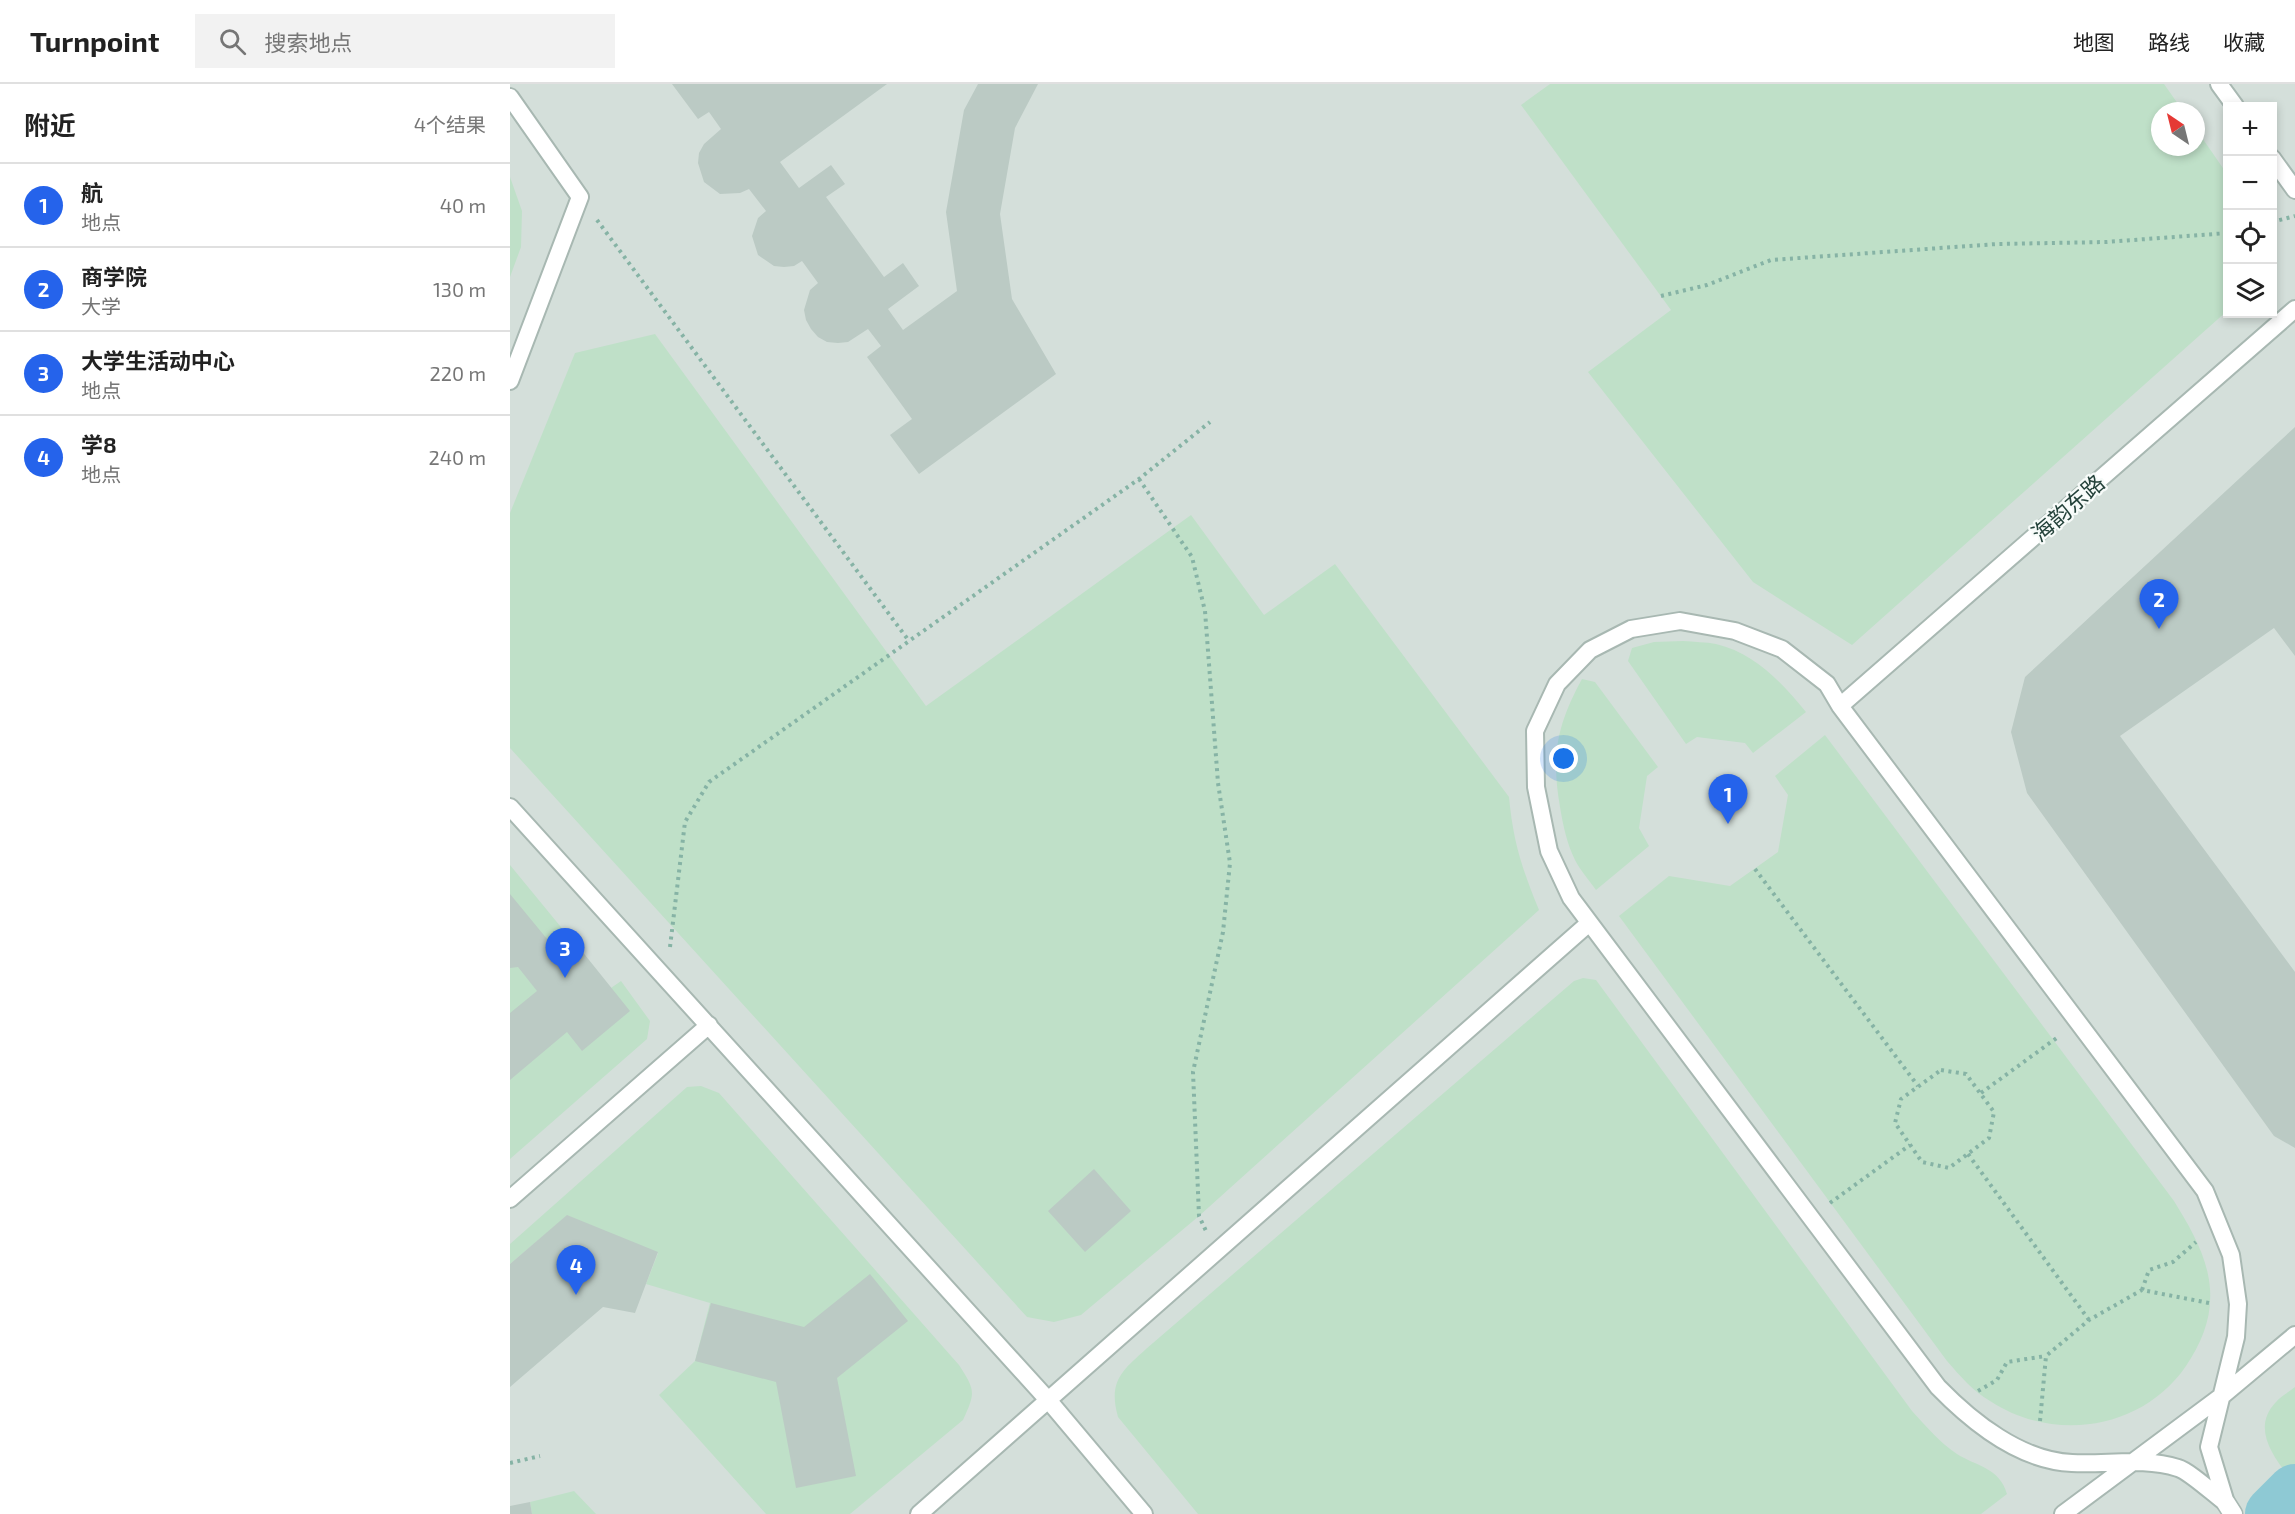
<!DOCTYPE html>
<html lang="zh">
<meta charset="utf-8">
<style>
:root{--surface:#fff;--page:#f2f2f2;--text:#222;--muted:#767676;--line:#e0e0e0;--accent:#2563eb}
body{margin:0;font-family:"Exo 2","Noto Sans SC",sans-serif;background:var(--page);color:var(--text)}
.controls{position:absolute;right:18px;top:18px;display:grid;overflow:hidden;border-radius:0px;box-shadow:0 3px 9px #0003}
.controls button{width:54px;height:54px;display:grid;place-items:center;padding:0;border:0;border-bottom:2px solid var(--line);background:var(--surface);color:var(--text);font:30px sans-serif}
.compass{position:absolute;left:1641px;top:18px;width:54px;height:54px;border-radius:50%;background:var(--surface);box-shadow:0 3px 9px #0003;rotate:325deg}
.you{position:absolute;left:1054px;top:675px;width:21px;height:21px;margin:-15px;border:4px solid #fff;border-radius:50%;background:#1a73e8;box-shadow:0 0 0 9px #1a73e833}
.badge{display:grid;place-items:center;width:39px;height:39px;border-radius:50%;background:var(--accent);color:#fff;font-size:20px;font-weight:700}
.pin{position:absolute;translate:-50% -50px;filter:drop-shadow(0 2px 3px #0008)}
.pin::after{content:'';position:absolute;top:32px;width:21px;height:18px;background:inherit;clip-path:polygon(0 0,100% 0,50% 100%)}
.list{margin:0;padding:0;list-style:none}
h2{display:flex;justify-content:space-between;align-items:center;height:78px;margin:0;padding:0 24px;font-size:26px}
h2 small{font-size:20px;font-weight:400;color:var(--muted)}
.list li{display:grid;grid-template-columns:39px 1fr auto;gap:18px;align-items:center;box-sizing:border-box;height:84px;padding:0 24px;border-top:2px solid var(--line)}
.list b{display:block;font-size:22px;white-space:nowrap}
.list p{margin:0;font-size:20px;white-space:nowrap;color:var(--muted)}
.list em{font-size:20px;font-style:normal;color:var(--muted)}
.icon{flex:none;width:33px;height:33px;fill:none;stroke:currentColor;stroke-width:2;stroke-linecap:round;stroke-linejoin:round}
.map{position:relative;flex:none;width:1785px;height:1430px;overflow:hidden}
header{display:flex;align-items:center;gap:36px;box-sizing:border-box;height:84px;padding:0 30px;background:var(--surface);border-bottom:2px solid var(--line)}
header strong{font-size:28px}
nav{display:flex;gap:33px;margin-inline-start:auto;font-size:21px}
.search{width:420px;height:54px;background:var(--page);display:flex;align-items:center;gap:15px;box-sizing:border-box;padding:0 21px;border-radius:0px;color:var(--muted);font-size:22px}
main{display:flex}
aside{flex:1;background:var(--surface)}
.map>svg:first-child{display:block}
.built{fill:#d4dfda;fill-rule:evenodd}
.green{fill:#bfe0c8}
.lines{fill:none;stroke-linecap:round;stroke-linejoin:round}
.river{stroke:#8ec9d4;stroke-width:56}
.building{fill:#bbcac4}
.lane-casing{stroke:#a8b8b2;stroke-width:20}
.street-casing{stroke:#a8b8b2;stroke-width:21}
.path{stroke:#86b3a5;stroke-width:4;stroke-dasharray:3 4.5;stroke-linecap:butt}
.lane{stroke:#fff;stroke-width:16}
.street{stroke:#fff;stroke-width:18}
.labels{text-anchor:middle;stroke-width:4.5;stroke-linejoin:round;paint-order:stroke}
.street-label{font-size:22px;fill:#24423a;stroke:#f7fbf9}
</style>
<header>
<strong>Turnpoint</strong>
<div class="search"><svg class="icon" aria-label="search" viewBox="0 0 24 24"><circle cx="10" cy="10" r="6"/><path d="M15 15l6 6"/></svg>搜索地点</div>
<nav><a>地图</a><a>路线</a><a>收藏</a></nav>
</header>
<main>
<aside>
<h2>附近<small>4个结果</small></h2>
<ul class="list">
<li><span class="badge">1</span><div><b>航</b><p>地点</p></div><em>40 m</em></li>
<li><span class="badge">2</span><div><b>商学院</b><p>大学</p></div><em>130 m</em></li>
<li><span class="badge">3</span><div><b>大学生活动中心</b><p>地点</p></div><em>220 m</em></li>
<li><span class="badge">4</span><div><b>学8</b><p>地点</p></div><em>240 m</em></li>
</ul>
</aside>
<div class="map">
<svg width="1785" height="1430" viewBox="0 0 1785 1430">
<rect width="100%" height="100%" fill="#e6efeb"/>
<!-- built -->
<path class="built" d="M0,0H1785V1430H0ZM1718,22H1762V230H1718ZM1650,27H1686V63H1650Z"/>
<!-- green -->
<path class="green" d="M1040,0H1654L1673,27H1650V63H1686V45L1717,90V227L1342,561L1243,498L1078,288L1161,226L1011,21Z
M0,93L12,127L11,163L0,193Z
M145,250L416,622L681,431L754,531L825,480L999,713C1003,757 1012,785 1029,826L689,1132L571,1231L544,1238L517,1233L0,664V429L65,269Z
M1173,557C1184,558 1196,558 1206,560C1245,569 1272,599 1296,628L1243,669L1235,659L1187,653L1176,660L1118,577L1122,564L1144,558Z
M1072,595L1085,598L1148,683L1137,692L1129,744L1139,762L1086,806C1079,796 1070,786 1065,776C1057,760 1053,741 1050,723C1041,671 1047,641 1072,595Z
M1315,651L1664,1117C1680,1143 1698,1173 1700,1205C1702,1234 1692,1258 1676,1282C1632,1346 1544,1359 1480,1317C1463,1307 1450,1292 1437,1277L1109,832L1159,792L1220,802L1268,768L1278,711L1265,692Z
M0,781L101,904L111,897L140,937L137,955L0,1075Z
M1073,894L1086,896L1402,1327C1416,1342 1430,1359 1447,1370C1466,1382 1490,1384 1497,1410L1471,1430H688L608,1333C598,1297 612,1287 636,1265L1064,897Z
M191,1002L209,1009L449,1281C465,1306 466,1308 453,1336L340,1430H256L149,1311L185,1277L200,1219L136,1200L148,1169L57,1132L0,1180V1160L177,1003Z
M1785,1303V1401C1767,1377 1739,1346 1766,1318C1771,1312 1779,1308 1785,1303Z
M64,1407L86,1430H22L20,1418Z"/>
<g class="lines">
<!-- river -->
<path class="river" d="M1763,1430L1785,1408"/>
</g>
<!-- building -->
<path class="building" d="M162,0H377L270,78L289,104L321,81L335,100L316,113L374,193L393,179L409,202L378,225L393,246L447,207L436,128L454,26L468,0H528L505,44L490,130L502,215L546,290L409,390L380,351L402,335L357,273L371,262L358,245L338,258L328,259L317,258L308,253L301,245L296,236L294,226L300,206L308,199L292,177L284,182L274,183L264,182L248,171L242,152L248,134L256,127L239,105L230,109L210,110L194,98L188,79L189,69L194,60L211,45L199,28L188,35Z
M1785,343V572L1764,544L1610,652L1785,888V1064L1764,1052L1517,709L1501,648L1515,593Z
M0,810L56,878L71,866L120,927L72,967L57,948L0,996V929L27,907L8,883L0,884Z
M584,1085L621,1127L575,1168L538,1127Z
M57,1131L148,1168L125,1229L93,1223L0,1303V1180Z
M360,1190L398,1237L327,1294L346,1392L286,1404L266,1298L185,1277L201,1219L294,1243Z
M20,1418L22,1430H0V1422Z"/>
<g class="lines">
<!-- lane casing -->
<g class="lane-casing">
<path id="lane" d="M1709,0L1725,22
M0,13L70,113L0,297
M1762,74L1785,106
M1170,537L1225,547L1272,565L1317,600L1330,622L1695,1107L1721,1171L1728,1220L1726,1253L1699,1363L1716,1419C1705,1411 1679,1387 1668,1384C1633,1373 1597,1381 1562,1379C1511,1377 1462,1338 1428,1303L1061,814L1039,767L1026,703L1025,647L1047,600L1080,566L1121,545Z
M1330,622L1785,225
M0,723L539,1317L634,1430
M0,1115L199,941
M409,1430L1078,840
M1553,1430L1713,1311L1785,1251"/>
</g>
<!-- street casing -->
<g class="street-casing">
<path id="street" d="M1716,1419L1723,1430"/>
</g>
<!-- path -->
<path class="path" d="M87,136L399,557
M1762,138L1785,132
M1151,212L1197,201L1261,176L1487,160L1596,158L1718,149
M629,395L682,473L695,527L708,699L720,779L713,848L683,988L689,1132L696,1147
M1245,785L1408,1002
M160,863L175,738L199,698L629,395L700,338
M1431,986L1456,990L1484,1028L1479,1054L1439,1084L1412,1078L1385,1039L1391,1015Z
M1471,1009L1548,953
M1458,1070L1579,1236
M1320,1119L1400,1061
M1632,1206L1639,1186L1663,1178L1686,1158
M1468,1307L1487,1296L1497,1278L1536,1272
M1530,1337L1536,1272L1579,1236L1632,1206L1699,1219
M0,1379L30,1372"/>
<!-- lane -->
<use href="#lane" class="lane"/>
<!-- street -->
<use href="#street" class="street"/>
</g>
<g class="labels">
<!-- street labels -->
<g class="street-label">
<text transform="translate(1558 424) rotate(-41)" y="8">海韵东路</text>
</g>
</g>
</svg>
<div class="controls">
<button>+</button>
<button>−</button>
<button><svg class="icon" aria-label="locate" viewBox="0 0 24 24"><circle cx="12" cy="12" r="6"/><path d="M12 2v4M12 18v4M2 12h4M18 12h4"/></svg></button>
<button><svg class="icon" aria-label="layers" viewBox="0 0 24 24"><path d="M12 4l9 5-9 5-9-5zM3 14l9 5 9-5"/></svg></button>
</div>
<svg class="compass" viewBox="-18 -18 36 36"><path d="M0-13l5 13h-10z" fill="#e53935"/><path d="M0 13l5-13h-10z" fill="#767676"/></svg>
<div class="you"></div>
<div class="pin badge" style="left:1218px;top:740px">1</div>
<div class="pin badge" style="left:1649px;top:545px">2</div>
<div class="pin badge" style="left:55px;top:894px">3</div>
<div class="pin badge" style="left:66px;top:1211px">4</div>
</div>
</main>
